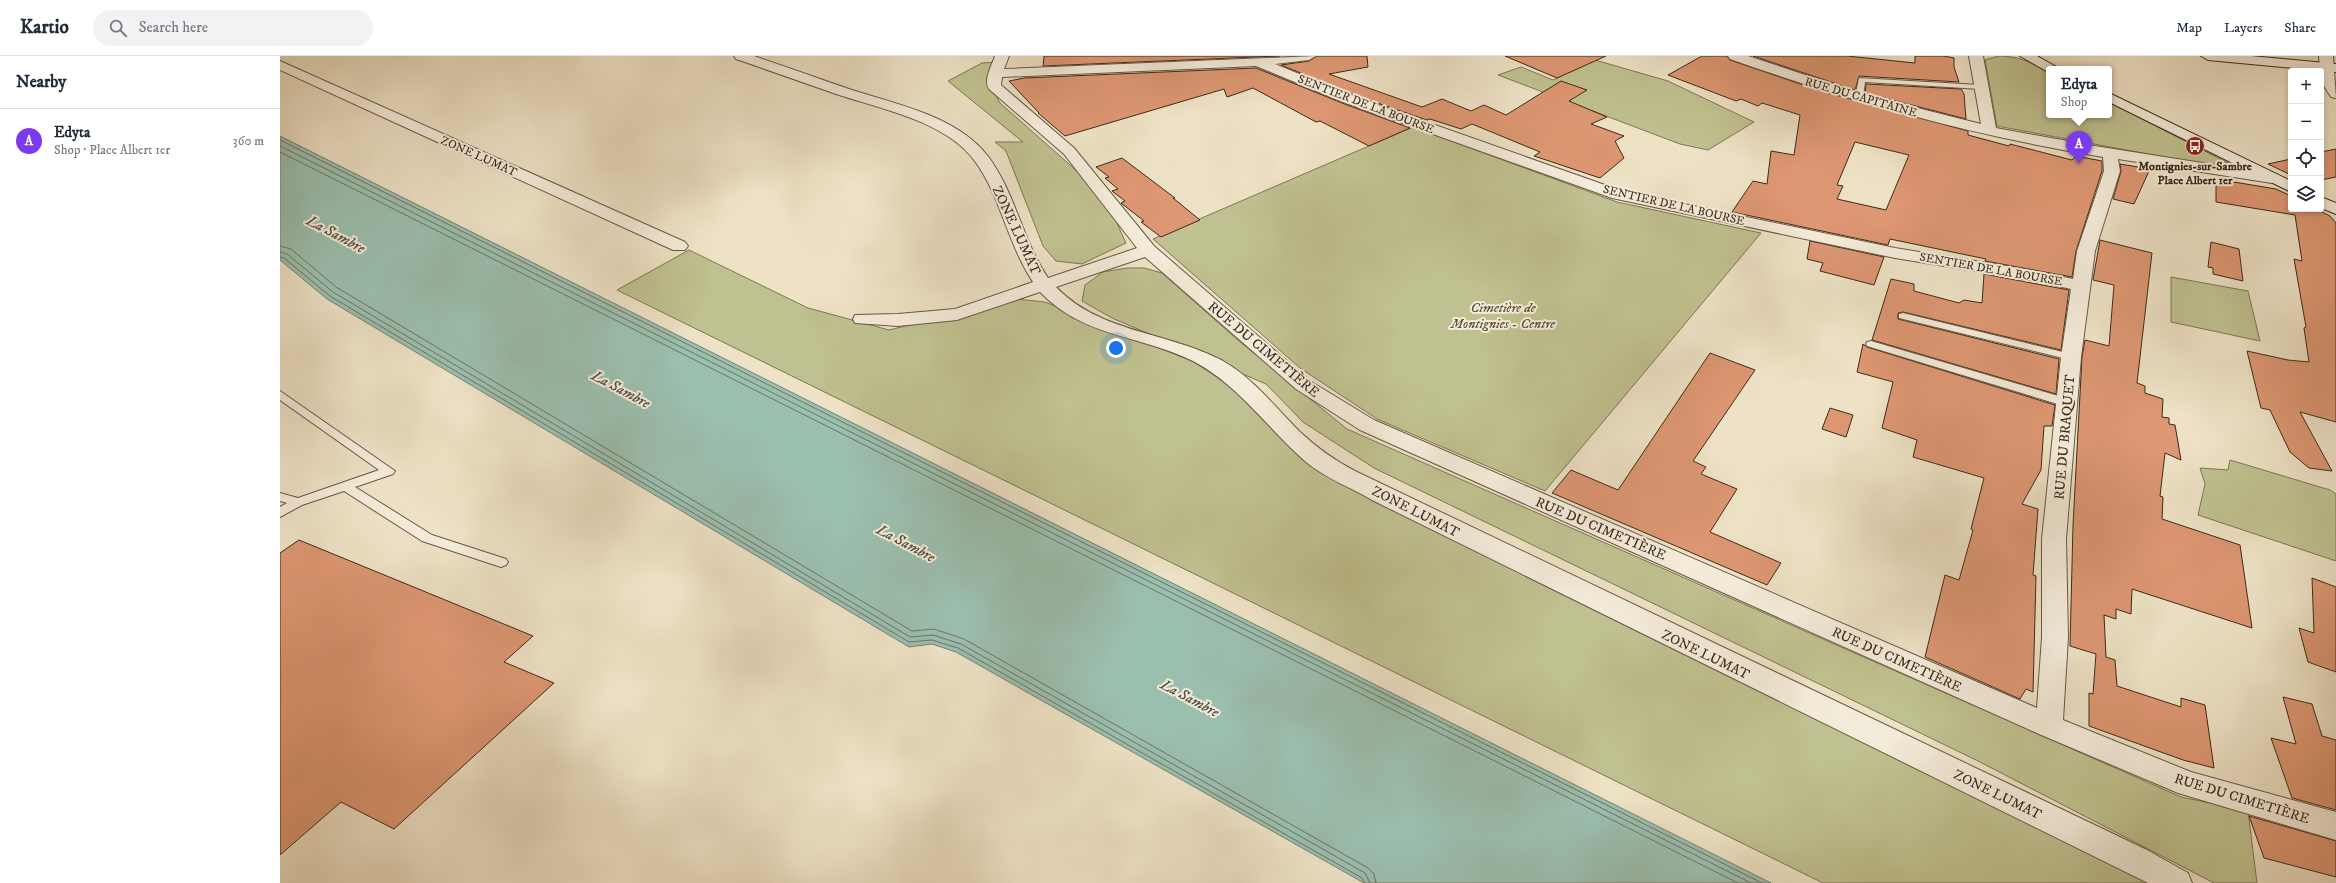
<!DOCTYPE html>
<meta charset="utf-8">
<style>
:root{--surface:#fff;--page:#f2f2f3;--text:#1f2937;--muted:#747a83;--line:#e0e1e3;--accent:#7c3aed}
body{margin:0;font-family:"IM FELL DW Pica",serif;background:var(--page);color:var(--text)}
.controls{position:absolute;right:12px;top:12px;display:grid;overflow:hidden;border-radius:4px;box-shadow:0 2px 6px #0003}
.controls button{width:36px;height:36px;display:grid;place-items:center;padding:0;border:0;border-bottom:1px solid var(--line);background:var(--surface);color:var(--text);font:20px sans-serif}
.you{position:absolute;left:836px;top:292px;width:14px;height:14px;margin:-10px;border:3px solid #fff;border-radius:50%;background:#1a73e8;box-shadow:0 0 0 6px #1a73e833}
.badge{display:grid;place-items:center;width:26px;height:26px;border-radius:50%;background:var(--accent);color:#fff;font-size:13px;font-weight:700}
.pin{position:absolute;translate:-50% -33px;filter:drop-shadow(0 1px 2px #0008)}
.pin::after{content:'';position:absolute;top:21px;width:14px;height:12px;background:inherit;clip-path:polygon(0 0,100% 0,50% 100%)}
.popup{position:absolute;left:1766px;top:10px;width:66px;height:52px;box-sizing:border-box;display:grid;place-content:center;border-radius:4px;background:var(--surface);filter:drop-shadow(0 1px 3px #0005);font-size:13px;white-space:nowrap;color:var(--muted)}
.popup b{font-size:15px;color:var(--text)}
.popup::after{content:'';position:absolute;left:50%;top:100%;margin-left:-8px;border:8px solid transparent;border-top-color:var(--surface)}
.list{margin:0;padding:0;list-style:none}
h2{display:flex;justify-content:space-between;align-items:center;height:52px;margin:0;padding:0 16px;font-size:17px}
h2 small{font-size:13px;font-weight:400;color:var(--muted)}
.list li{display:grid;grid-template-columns:26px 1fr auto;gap:12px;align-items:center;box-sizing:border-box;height:64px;padding:0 16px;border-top:1px solid var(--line)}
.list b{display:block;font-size:15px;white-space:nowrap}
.list p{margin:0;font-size:13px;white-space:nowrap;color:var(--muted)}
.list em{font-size:13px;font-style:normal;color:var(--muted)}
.icon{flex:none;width:22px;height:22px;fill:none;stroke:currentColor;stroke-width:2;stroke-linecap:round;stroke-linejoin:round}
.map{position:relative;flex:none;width:2056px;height:827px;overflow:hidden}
header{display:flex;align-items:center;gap:24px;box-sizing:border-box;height:56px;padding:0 20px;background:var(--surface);border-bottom:1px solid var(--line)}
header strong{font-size:19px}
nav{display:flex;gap:22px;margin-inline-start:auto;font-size:14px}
.search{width:280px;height:36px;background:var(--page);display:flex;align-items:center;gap:10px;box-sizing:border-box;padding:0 14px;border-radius:22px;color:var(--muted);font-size:15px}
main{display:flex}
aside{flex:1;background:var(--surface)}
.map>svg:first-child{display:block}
.green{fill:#c0c190;stroke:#7e7655}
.water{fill:#9bbfaf;stroke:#758373}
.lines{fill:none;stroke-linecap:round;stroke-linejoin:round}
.shore{stroke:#6c7464;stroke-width:1}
.building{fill:#dd9772;stroke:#3c2a1a;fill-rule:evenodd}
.lane-casing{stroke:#685845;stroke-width:2}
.street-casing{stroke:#685845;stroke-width:2}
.secondary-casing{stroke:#3c2a1a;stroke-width:2}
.lane{fill:#f4ecda;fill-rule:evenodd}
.street{fill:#f4ecda;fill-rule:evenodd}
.secondary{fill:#f4ecda;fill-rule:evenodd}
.labels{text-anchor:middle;stroke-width:4;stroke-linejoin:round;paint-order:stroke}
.far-street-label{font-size:12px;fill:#3c2a1a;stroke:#f4ecda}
.far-poi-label{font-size:12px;font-weight:bold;fill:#3c2a1a;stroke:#f4ecda}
.street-label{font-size:14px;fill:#3c2a1a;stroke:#f4ecda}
.park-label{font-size:14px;font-style:italic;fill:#5d5038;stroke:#f4ecda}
.water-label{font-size:15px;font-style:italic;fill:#544f3f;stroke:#f4ecda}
</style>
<header>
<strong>Kartio</strong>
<div class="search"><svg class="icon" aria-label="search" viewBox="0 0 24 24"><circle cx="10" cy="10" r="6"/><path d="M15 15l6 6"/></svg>Search here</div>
<nav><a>Map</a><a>Layers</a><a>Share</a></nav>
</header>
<main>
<aside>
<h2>Nearby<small></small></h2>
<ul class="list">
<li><span class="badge">A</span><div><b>Edyta</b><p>Shop · Place Albert 1er</p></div><em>360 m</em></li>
</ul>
</aside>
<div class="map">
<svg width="2056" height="827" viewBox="0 0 2056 827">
<rect width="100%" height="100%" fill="#eee2c6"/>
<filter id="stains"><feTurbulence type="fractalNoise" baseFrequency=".005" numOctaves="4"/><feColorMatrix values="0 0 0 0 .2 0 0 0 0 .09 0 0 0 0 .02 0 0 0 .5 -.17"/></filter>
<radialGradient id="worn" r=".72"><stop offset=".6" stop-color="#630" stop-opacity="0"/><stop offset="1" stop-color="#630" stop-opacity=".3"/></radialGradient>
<!-- green -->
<path class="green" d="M1719,0C1738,0 1752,7 1769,15V59H1829V46L1948,107L1927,109L1717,70L1705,4Z
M1315,4L1388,25L1474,66L1428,94L1400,88L1218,19L1241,11L1273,24Z
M717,6L707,24L720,47L824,139L846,187L802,208L776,205L763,190L726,95L715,86H743L668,25L702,7Z
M1133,71L1337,146L1481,177L1265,435L1097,363L1020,312L873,183Z
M409,194L528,252L609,274L736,243L765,246L914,306L958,335L1006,382L1882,827H1543L337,234Z
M847,212H864L882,217L959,285L1067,373L1901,741L1968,755L1977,827H1934L1698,705L1094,412L1023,366L986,328L832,262L802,245L805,229L823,216Z
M1891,221L1968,235L1980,285L1891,266Z
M1950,404L2050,434L2056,438V505L1918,459L1925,428L1920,412L1948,414Z"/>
<!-- water -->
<path class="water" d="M0,80L1491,827H1084L676,596L652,588L629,591L47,243L0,204Z"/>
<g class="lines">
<!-- shore -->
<path class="shore" d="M0,84L1482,827
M0,90L1471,827
M0,96L1458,827
M0,190L11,193L56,231L632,575L654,573L684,583L1088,812L1094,818L1096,827
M0,196L7,198L53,236L630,581L653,579L681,588L1085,817L1090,827
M0,201L4,202L50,240L629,586L652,584L678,592L1082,822L1085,827"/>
</g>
<!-- building -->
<path class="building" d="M764,0H1000L763,10Z
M1037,0H1087L1088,11L1049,18L1142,51L1162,43L1191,55L1204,49L1226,59L1281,25L1307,34L1289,45L1327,61L1311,68L1344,80L1335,85L1344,102L1320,122L1254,100L1260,96L1192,68L1181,73L1150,63L1147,64L1074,39L1001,9L1029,5Z
M1225,0H1326L1277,22Z
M1422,0H1447L1450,4L1541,35L1688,75V79L1729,90L1730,88L1792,104L1796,100L1822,105V115L1796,195L1792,221L1705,205L1706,203L1610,183L1608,189L1452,156L1473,125L1487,128L1491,95L1514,99L1520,59L1482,47L1478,50L1461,43L1456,45L1388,19ZM1575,86L1629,99L1606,154L1557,143L1563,130L1557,129Z
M1473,0H1567L1635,7V0H1664L1674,2V11L1679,26L1579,20L1575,34Z
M976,12L1062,47L1130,72L1089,90L1040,65L1036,66L973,32L947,41L944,33L785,80L758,57H759L729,25L744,22Z
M1586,28L1681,33L1684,38L1686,63L1585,37Z
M2056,93V121L2041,124V96Z
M842,102L895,142H893L920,164L881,181L861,166L864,165L841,147L845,145L832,135L838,133L825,122L829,121L816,111Z
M2011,103V119L1988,108Z
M1840,108L1870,113L1854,148L1833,143L1841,115Z
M1936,123L1996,133L2011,140V153H2036L2050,160L2056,167V366L2020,356L2052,415L2029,412L2010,396L1990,354L1981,352L1967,295L2008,304L2029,306L2024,272L2026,271L2014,203L2022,205L2015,159L1936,146Z
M1820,184L1872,197L1857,327L1865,330V337L1883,343L1882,361L1889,362V368L1895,369L1901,404L1885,397L1880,440L1883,441L1882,463L1960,489L1972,572L1852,533L1851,558L1836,553V563L1824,559L1826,601L1835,604L1837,630L1901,651V642L1925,649L1934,712L1903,704L1809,670V637L1813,638L1816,598L1790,590L1793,469L1802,301L1805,284L1829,290L1834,229L1813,224Z
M1530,185L1604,201L1594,229L1540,215L1543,207L1527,203Z
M1931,186L1959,193L1963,225L1933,218V212L1928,211Z
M1704,218L1789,234L1781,294L1623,256L1618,257V263L1779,303L1776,338L1592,284L1611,223L1634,228V235L1679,247L1684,244L1702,247Z
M1583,288L1587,291L1775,349L1772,370H1764L1761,414L1742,448L1758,453L1753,519L1756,520L1753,636L1746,633L1740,643L1645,601L1665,519L1679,524L1693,474L1691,473L1704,422L1633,401L1637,384L1602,372L1613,326L1577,316Z
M1430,297L1475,314L1413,405L1426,411L1421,418L1457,433L1430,476L1501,507L1487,529L1272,437L1291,414L1338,434Z
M1550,352L1573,359L1566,381L1542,373Z
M19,484L253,580L224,606L274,627L114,773L61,746L0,799V497Z
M2032,522L2056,531V616L2028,606L2019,572L2034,577Z
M2003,641L2032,648L2042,680L2056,684V754L2012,742L1991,682L2016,688Z
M1969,760L2056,785V821L1984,802Z"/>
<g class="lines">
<!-- lane casing -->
<g class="lane-casing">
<path id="lane" d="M1579,22L1700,29L1704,31L1700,33L1585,26L1583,42L1579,44L1575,42Z
M1623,257L1795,299L1796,301L1791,304L1619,262V258Z
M1591,285L1792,344L1794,347L1788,351L1784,350L1587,290L1586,288L1587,286Z
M0,335L115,415L113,418L75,431L152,479L226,503L228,506L226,509L221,511L142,485L64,435L22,449L0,461V451L7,447L0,445V437L18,442L99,414L0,344Z"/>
</g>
<!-- street casing -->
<g class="street-casing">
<path id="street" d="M454,0H474C506,11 537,22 569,33C615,48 675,59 707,99C735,135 742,184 768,222L857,192L784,98L709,33C703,24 712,9 715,0H729L724,13L1036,0L1029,4L995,8L1073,40L1342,135L1615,192L1751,214L1793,223L1797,195L1824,115L1823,101C1695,80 1572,46 1450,3L1448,0H1468L1586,39L1701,68L1689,0H1703L1716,72L1815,90L1998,119L2000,122L1998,125L1992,127L1838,103L1840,115L1815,195L1801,301L1786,483L1788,581L1783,664L1911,716L2056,756V784L1898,737L1759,678L1080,374L1016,333L865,201L776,231C820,277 889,276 943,305C973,322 995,351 1019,375C1036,391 1054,404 1075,415L1867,794L1908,817L1912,827H1868L1092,444C1070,431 1045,422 1026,406C988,373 959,329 913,305C861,279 804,282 760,236L677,264L618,270L575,267L573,263L575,259L618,258L675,253L753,226C728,189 720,138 694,104C666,66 602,53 559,39C525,27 491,15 456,3ZM976,10L1063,46L1332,142L1615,202L1751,224L1791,233L1781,301L1762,483V581L1757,652L1094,364L1030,325L874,190L794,92L721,29L722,21Z
M2039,0H2053L2056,42L2051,41L2041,25Z
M0,5L405,186L408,190L405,194H393L0,14Z"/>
</g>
<!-- secondary casing -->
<g class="secondary-casing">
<path id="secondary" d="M1740,0H1757L1780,13H1769L1768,16Z
M1921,0H1971L2056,8V16L1928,4Z
M1829,37L2011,125V136L1829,46Z
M2041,141L2056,147V158L2041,152Z"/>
</g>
<!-- lane -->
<use href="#lane" class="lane"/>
<!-- street -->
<use href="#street" class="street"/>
<!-- secondary -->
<use href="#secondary" class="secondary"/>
</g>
<!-- icons -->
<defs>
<g id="bus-disc" transform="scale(1)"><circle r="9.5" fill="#8f2418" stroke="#f4ecda"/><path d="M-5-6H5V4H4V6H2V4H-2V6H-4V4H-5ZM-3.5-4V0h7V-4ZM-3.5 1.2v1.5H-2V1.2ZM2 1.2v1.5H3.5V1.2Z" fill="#fff"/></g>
</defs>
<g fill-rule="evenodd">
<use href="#bus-disc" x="1915" y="90"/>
</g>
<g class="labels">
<!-- far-street labels -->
<g class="far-street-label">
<text transform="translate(1581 41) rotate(16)" y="4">RUE DU CAPITAINE</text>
<text transform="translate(1086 48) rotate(21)" y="4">SENTIER DE LA BOURSE</text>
<text transform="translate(199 100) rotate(24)" y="4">ZONE LUMAT</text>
<text transform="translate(1394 149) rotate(13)" y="4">SENTIER DE LA BOURSE</text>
<text transform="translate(1711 213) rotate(10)" y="4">SENTIER DE LA BOURSE</text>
</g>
<!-- far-poi labels -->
<g class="far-poi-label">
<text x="1915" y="114">Montignies-sur-Sambre<tspan x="1915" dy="14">Place Albert 1er</tspan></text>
</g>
<!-- street labels -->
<g class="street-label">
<text transform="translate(737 174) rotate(65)" y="5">ZONE LUMAT</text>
<text transform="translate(984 293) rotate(40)" y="5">RUE DU CIMETIÈRE</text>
<text transform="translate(1784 381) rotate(-85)" y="5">RUE DU BRAQUET</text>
<text transform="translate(1136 455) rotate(27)" y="5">ZONE LUMAT</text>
<text transform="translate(1321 472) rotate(23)" y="5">RUE DU CIMETIÈRE</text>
<text transform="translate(1426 598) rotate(26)" y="5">ZONE LUMAT</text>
<text transform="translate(1617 603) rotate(24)" y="5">RUE DU CIMETIÈRE</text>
<text transform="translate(1718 738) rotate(26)" y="5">ZONE LUMAT</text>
<text transform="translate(1962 742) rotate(17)" y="5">RUE DU CIMETIÈRE</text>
</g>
<!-- park labels -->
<g class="park-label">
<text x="1223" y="256">Cimetière de<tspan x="1223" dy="16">Montignies - Centre</tspan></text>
</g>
<!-- water labels -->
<g class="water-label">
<text transform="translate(56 178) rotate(28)" y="5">La Sambre</text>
<text transform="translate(341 333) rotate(28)" y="5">La Sambre</text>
<text transform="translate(626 487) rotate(28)" y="5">La Sambre</text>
<text transform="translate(910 642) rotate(28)" y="5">La Sambre</text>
</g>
</g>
<rect width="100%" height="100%" filter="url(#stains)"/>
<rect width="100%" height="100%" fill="url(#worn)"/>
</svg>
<div class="controls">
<button>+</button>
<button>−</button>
<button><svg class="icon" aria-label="locate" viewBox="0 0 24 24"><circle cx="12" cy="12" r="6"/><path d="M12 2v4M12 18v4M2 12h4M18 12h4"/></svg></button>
<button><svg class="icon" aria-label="layers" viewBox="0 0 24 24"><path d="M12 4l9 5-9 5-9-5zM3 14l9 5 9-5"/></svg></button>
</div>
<div class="you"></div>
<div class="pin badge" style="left:1799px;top:108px">A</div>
<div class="popup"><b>Edyta</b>Shop</div>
</div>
</main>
